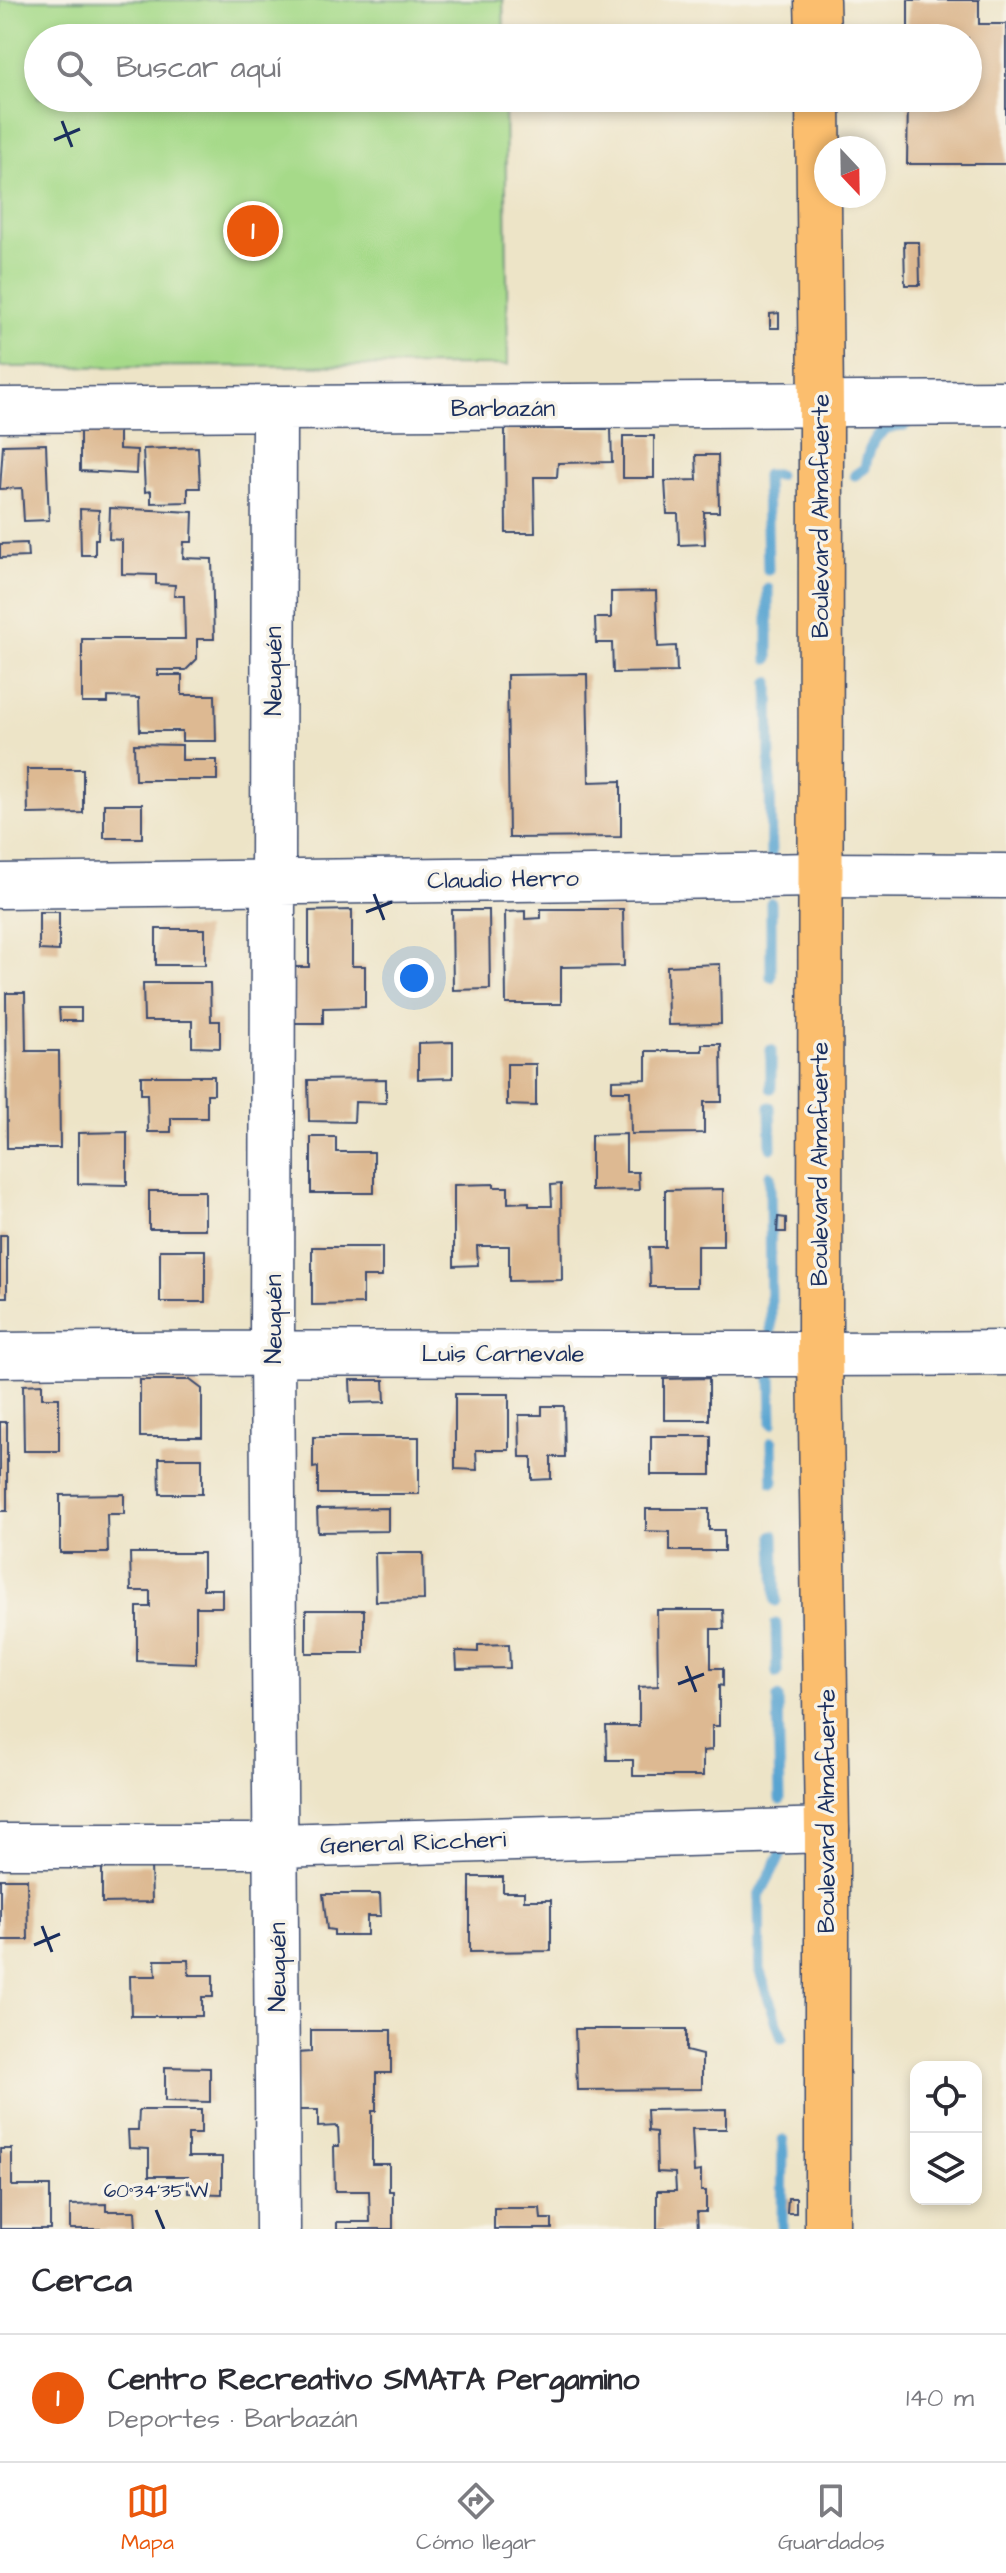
<!DOCTYPE html>
<html lang="es">
<meta charset="utf-8">
<style>
:root{--surface:#fff;--page:#f2f2f3;--text:#2b2b33;--muted:#7c7c81;--line:#e1e1e2;--accent:#ea580c}
body{margin:0;font-family:"Architects Daughter",sans-serif;background:var(--page);color:var(--text)}
.controls{position:absolute;right:24px;bottom:24px;display:grid;overflow:hidden;border-radius:16px;box-shadow:0 4px 12px #0003}
.controls button{width:72px;height:72px;display:grid;place-items:center;padding:0;border:0;border-bottom:2px solid var(--line);background:var(--surface);color:var(--text);font:40px sans-serif}
.compass{position:absolute;left:814px;top:136px;width:72px;height:72px;border-radius:50%;background:var(--surface);box-shadow:0 4px 12px #0003;rotate:158deg}
.you{position:absolute;left:414px;top:978px;width:28px;height:28px;margin:-20px;border:6px solid #fff;border-radius:50%;background:#1a73e8;box-shadow:0 0 0 12px #1a73e833}
.badge{display:grid;place-items:center;width:52px;height:52px;border-radius:50%;background:var(--accent);color:#fff;font-size:26px;font-weight:700}
.pin{position:absolute;translate:-50% -50%;border:4px solid #fff;box-shadow:0 2px 8px #0006}
.list{margin:0;padding:0;list-style:none}
h2{display:flex;justify-content:space-between;align-items:center;height:104px;margin:0;padding:0 32px;font-size:34px}
h2 small{font-size:26px;font-weight:400;color:var(--muted)}
.list li{display:grid;grid-template-columns:52px 1fr auto;gap:24px;align-items:center;box-sizing:border-box;height:128px;padding:0 32px;border-top:2px solid var(--line)}
.list b{display:block;font-size:30px;white-space:nowrap}
.list p{margin:0;font-size:26px;white-space:nowrap;color:var(--muted)}
.list em{font-size:26px;font-style:normal;color:var(--muted)}
.icon{flex:none;width:44px;height:44px;fill:none;stroke:currentColor;stroke-width:2;stroke-linecap:round;stroke-linejoin:round}
.map{position:relative;flex:none;width:1006px;height:2229px;overflow:hidden}
.search{position:absolute;background:var(--surface);box-shadow:0 4px 12px #0003;left:24px;right:24px;top:24px;height:88px;display:flex;align-items:center;gap:20px;box-sizing:border-box;padding:0 28px;border-radius:44px;color:var(--muted);font-size:30px}
.sheet{height:232px;background:var(--surface)}
nav{display:flex;justify-content:space-around;align-items:center;box-sizing:border-box;height:112px;border-top:2px solid var(--line);background:var(--surface);font-size:22px;color:var(--muted)}
nav a{display:grid;justify-items:center;gap:4px}
nav .on{color:var(--accent)}
.map>svg:first-child{display:block}
.green{fill:#a6da89;stroke:#608474;stroke-width:2}
.lines{fill:none;stroke-linecap:round;stroke-linejoin:round}
.stream{stroke:#59a4d1;stroke-width:11}
.building{fill:#ddb992}
.minor-casing{stroke:#3a4a6e;stroke-width:47}
.major-casing{stroke:#3a4a6e;stroke-width:47}
.minor{stroke:#fff;stroke-width:44}
.major{stroke:#fbbe6e;stroke-width:44}
.ticks{fill:none;stroke:#1b2f5e;stroke-width:3}
.labels{text-anchor:middle;stroke-width:7;stroke-linejoin:round;paint-order:stroke}
.street-label{font-size:24px;fill:#1b2f5e;stroke:#f7f3e8}
.ticks-label{font-size:20px;text-anchor:middle;fill:#1b2f5e;stroke:#f7f3e8;stroke-width:7;stroke-linejoin:round;paint-order:stroke}
</style>
<div class="map">
<svg width="1006" height="2229" viewBox="0 0 1006 2229">
<rect width="100%" height="100%" fill="#f7f3e8"/>
<filter id="ink" filterUnits="userSpaceOnUse"><feTurbulence type="fractalNoise" baseFrequency=".0125" numOctaves="2"/><feDisplacementMap in="SourceGraphic" scale="16" xChannelSelector="R" yChannelSelector="G"/><feConvolveMatrix kernelMatrix="1 2 1 2 8 2 1 2 1" color-interpolation-filters="sRGB"/></filter>
<filter id="wash" filterUnits="userSpaceOnUse"><feTurbulence type="fractalNoise" baseFrequency=".006" numOctaves="4" result="noise"/><feDisplacementMap in="SourceGraphic" scale="32" xChannelSelector="R" yChannelSelector="G"/><feGaussianBlur stdDeviation="1.8" result="paint"/><feColorMatrix in="noise" values="0 0 0 0 0 0 0 0 0 0 0 0 0 0 0 0 0 1.4 0 .05"/><feComposite in="paint" operator="in"/></filter>
<g filter="url(#wash)">
<rect width="100%" height="100%" fill="#ede4c7"/>
<!-- green -->
<path class="green" d="M0,0H503L504,38H38V98H505L508,365L0,367Z"/>
<g class="lines">
<!-- stream -->
<path class="stream" d="M855,475L865,468C869,444 878,425 905,425
M768,570L766,475H778
M768,589V659
M769,682L771,857
M771,903V977
M771,1050V1088
M770,1107L771,1148
M770,1175L771,1330
M771,1377L772,1423
M772,1442L773,1482
M774,1535L776,1601
M776,1624L777,1673
M778,1698L780,1799
M782,1852L759,1896L760,1972L782,2038
M782,2229L783,2140"/>
</g>
<g id="blocks">
<!-- building -->
<path class="building" d="M908,0H979V24H1006V164H907L908,98H968V38H908Z
M904,242H919L920,285H905Z
M779,313V328H770V314Z
M505,429H611L612,462L558,463L557,477H534L535,533H506Z
M80,430H119V449L137,450L136,474L80,471Z
M623,436H654V478H623Z
M46,444L49,520L24,521L22,488L0,489L3,445Z
M198,447L200,488H188V502L151,503V491L145,492L143,449Z
M696,455H718L719,512H704L705,544L679,545L678,514H667L665,481L697,480Z
M110,508L193,512L192,542H184L183,558L212,559L214,639H197V659L186,670H158V675H182V695H215L216,741H182V731H140L139,698L108,697V703H82V639H185L184,596H174L175,585L156,584V575L122,574V540L109,539Z
M80,509L99,510L98,539H95V555H81Z
M27,543L28,557L0,558V544Z
M656,591L658,647L676,646L677,672L613,673L612,643H596L595,618H611V592Z
M587,674L589,782L621,781V837L509,838L507,675Z
M134,744L182,745V760H217V780H135Z
M27,769H83V813L28,814Z
M104,804H142V838H104Z
M541,909H623L624,966L561,967V1004H506L505,912L525,911V919L541,918Z
M352,910V966H365V1007L323,1008V1023H294L293,967H309V911Z
M452,910H489L490,989L453,990Z
M39,912H59V951L39,950Z
M156,929H205V965H156Z
M720,964L721,1024L668,1025L667,966Z
M143,983H210L211,1021H220V1048L192,1047V1021H144Z
M6,993H25L26,1051H59L60,1148H7Z
M59,1008H81V1021H60Z
M453,1042V1078L418,1079V1043Z
M702,1044H721L722,1102H704V1133L631,1134L630,1091H612V1080L646,1079V1051H702Z
M507,1064H536V1106L507,1105Z
M141,1076H214V1094H207V1118H171V1132H148L147,1094H141Z
M386,1079V1103L355,1102L354,1122L309,1121L308,1080Z
M127,1132V1185L78,1184V1133Z
M626,1134V1172H638L639,1190L591,1191V1135Z
M311,1137H336V1152H374V1193H311Z
M494,1184V1187H508V1203L529,1202V1206H552L551,1185L561,1184L562,1280L509,1281V1246H477L478,1265L454,1266V1185Z
M723,1189V1246H697V1287H650L649,1247H665V1190Z
M149,1191H205V1229H149Z
M778,1217L786,1218V1232H777Z
M0,1235H7V1297H0Z
M312,1247H382V1277H363V1304L312,1305Z
M160,1250H205V1302H160Z
M709,1378V1420H664V1379Z
M140,1380H190L202,1389V1437H140Z
M350,1380H384L385,1402L351,1403Z
M42,1384V1398H59V1451H24L23,1385Z
M455,1394H509V1450H476L477,1470L455,1469Z
M542,1406H564L565,1457H551V1479L532,1480V1457H520L519,1415H542Z
M0,1422H7V1511H0Z
M651,1436H711V1475H651Z
M313,1437H419V1494H318V1467L313,1468Z
M159,1458H202V1494H160Z
M124,1494V1514H107L108,1553H60V1495Z
M388,1508V1531L318,1532L317,1509Z
M646,1509H709V1530H724V1551H670V1532L646,1531Z
M130,1553H203V1589H222V1607H196V1663L137,1661V1607H150V1591H131Z
M375,1553H423L424,1600L376,1601Z
M306,1610H364V1653H306Z
M657,1610H723L724,1629H711V1668H723V1686L719,1685V1726H712V1750L703,1751V1776H633V1760H607L606,1726H639V1687L658,1686Z
M509,1644L510,1668L457,1669L456,1651L478,1652V1645Z
M151,1865L152,1902L102,1903V1866Z
M470,1877H503V1892H524V1900H551V1951L470,1952Z
M0,1879H27L28,1940H0Z
M323,1894H380L381,1916H367V1935H334V1930L327,1929Z
M155,1960H188L189,1975H213V1997H202V2016H131L130,1976H156Z
M575,2029H686V2051L702,2055V2089L577,2090Z
M311,2030H391V2073H376V2111H372V2164H389V2191H393V2229H337V2222H370L369,2191H335L334,2146H339L338,2126L318,2127V2110H297V2053L311,2052Z
M165,2067L210,2068V2102L165,2101Z
M726,2109V2129H692L694,2172L701,2171V2191H706V2212H697L698,2229H657V2191H676L675,2173L657,2172L656,2132L648,2131L647,2110Z
M139,2110H201V2134H188V2157H222V2194L188,2193V2176H149V2149L129,2148L128,2130H138Z
M0,2149H12V2186H50V2229H0Z
M788,2198H796V2213H787Z
M106,2204V2211H135L136,2229H70V2205Z
M494,2208H540L541,2219H552V2229H494Z"/>
</g>
</g>
<g filter="url(#ink)">
<use href="#blocks" fill-opacity="0" stroke="#3a4a6e" stroke-width="2"/>
<g class="lines">
<!-- minor casing -->
<g class="minor-casing">
<path id="minor" d="M274,409L272,1352L278,2229
M0,410L1006,403
M0,886L819,875L1006,876
M0,1355C335,1351 671,1356 1006,1353
M0,1846H277L827,1830"/>
</g>
<!-- major casing -->
<g class="major-casing">
<path id="major" d="M817,0L818,38
M818,98L821,406L820,1355L827,1830V2229"/>
</g>
<!-- minor -->
<use href="#minor" class="minor"/>
<!-- major -->
<use href="#major" class="major"/>
</g>
</g>
<!-- ticks -->
<path class="ticks" d="M62,121L72,147M54,140L80,129M374,894L384,920M366,912L392,902M686,1666L696,1692M678,1684L704,1674M42,1926L52,1952M34,1945L60,1934M156,2210L164,2229"/>
<g class="labels">
<!-- street labels -->
<g class="street-label">
<text x="503" y="416">Barbazán</text>
<text transform="translate(820 516) rotate(-90)" y="8">Boulevard Almafuerte</text>
<text transform="translate(273 671) rotate(-90)" y="8">Neuquén</text>
<text transform="translate(503 879) rotate(-1)" y="8">Claudio Herro</text>
<text transform="translate(819 1164) rotate(-90)" y="8">Boulevard Almafuerte</text>
<text transform="translate(273 1319) rotate(-90)" y="8">Neuquén</text>
<text x="503" y="1361">Luis Carnevale</text>
<text transform="translate(826 1811) rotate(-90)" y="8">Boulevard Almafuerte</text>
<text transform="translate(413 1842) rotate(-2)" y="8">General Riccheri</text>
<text transform="translate(277 1967) rotate(-90)" y="8">Neuquén</text>
</g>
</g>
<g class="ticks-label">
<text x="156" y="2197">60°34'35"W</text>
</g>
</svg>
<div class="controls">
<button><svg class="icon" aria-label="locate" viewBox="0 0 24 24"><circle cx="12" cy="12" r="6"/><path d="M12 2v4M12 18v4M2 12h4M18 12h4"/></svg></button>
<button><svg class="icon" aria-label="layers" viewBox="0 0 24 24"><path d="M12 4l9 5-9 5-9-5zM3 14l9 5 9-5"/></svg></button>
</div>
<svg class="compass" viewBox="-18 -18 36 36"><path d="M0-13l5 13h-10z" fill="#e53935"/><path d="M0 13l5-13h-10z" fill="#7c7c81"/></svg>
<div class="you"></div>
<div class="pin badge" style="left:253px;top:231px">1</div>
<div class="search"><svg class="icon" aria-label="search" viewBox="0 0 24 24"><circle cx="10" cy="10" r="6"/><path d="M15 15l6 6"/></svg>Buscar aquí</div>
</div>
<section class="sheet">
<h2>Cerca<small></small></h2>
<ul class="list">
<li><span class="badge">1</span><div><b>Centro Recreativo SMATA Pergamino</b><p>Deportes · Barbazán</p></div><em>140 m</em></li>
</ul>
</section>
<nav>
<a class="on"><svg class="icon" aria-label="map" viewBox="0 0 24 24"><path d="M3 6l6-2 6 2 6-2v14l-6 2-6-2-6 2zM9 4v14M15 6v14"/></svg>Mapa</a>
<a><svg class="icon" aria-label="directions" viewBox="0 0 24 24"><path d="M12 3l9 9-9 9-9-9zM9 14v-3h6M13 9l2 2-2 2"/></svg>Cómo llegar</a>
<a><svg class="icon" aria-label="saved" viewBox="0 0 24 24"><path d="M7 4h10v16l-5-4-5 4z"/></svg>Guardados</a>
</nav>
